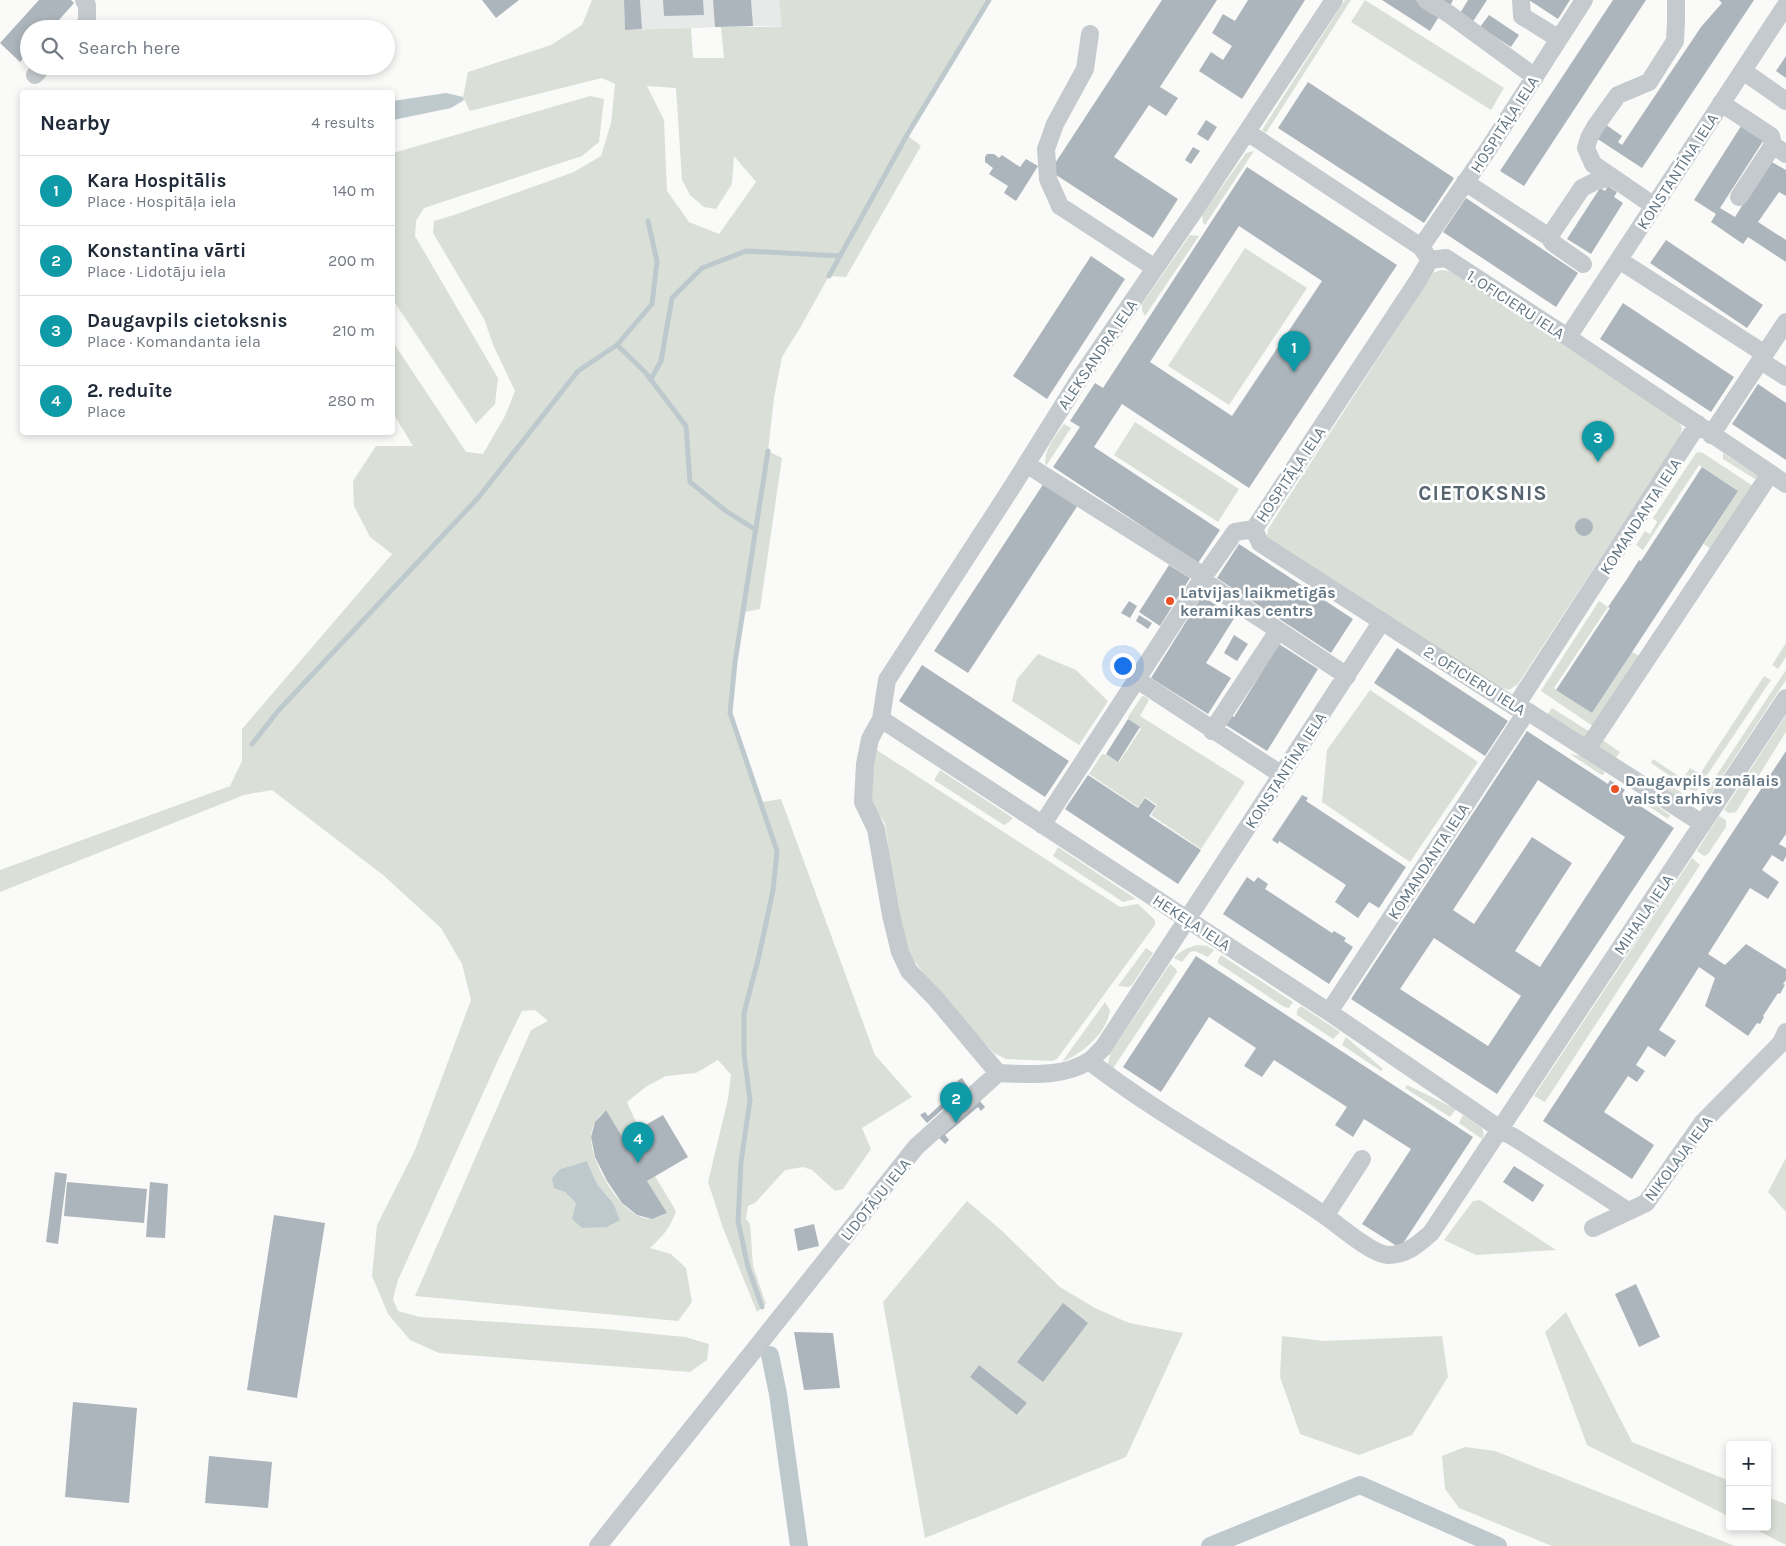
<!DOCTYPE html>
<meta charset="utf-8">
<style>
:root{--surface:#fff;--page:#f6f6f7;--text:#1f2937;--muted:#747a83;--line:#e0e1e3;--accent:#2563eb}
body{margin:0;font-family:Karla,sans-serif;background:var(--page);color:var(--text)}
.controls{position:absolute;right:15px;bottom:15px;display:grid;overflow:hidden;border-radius:5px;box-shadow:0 2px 8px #0003}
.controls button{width:45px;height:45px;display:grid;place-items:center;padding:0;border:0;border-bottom:1px solid var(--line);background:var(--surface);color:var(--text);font:25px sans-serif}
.you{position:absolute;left:1122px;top:665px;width:18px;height:18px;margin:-12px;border:4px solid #fff;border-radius:50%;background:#1a73e8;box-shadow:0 0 0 8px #1a73e833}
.badge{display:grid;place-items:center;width:32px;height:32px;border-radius:50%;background:var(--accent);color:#fff;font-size:16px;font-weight:700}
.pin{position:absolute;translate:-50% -41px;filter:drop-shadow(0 1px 2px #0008)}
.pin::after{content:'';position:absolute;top:26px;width:18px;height:15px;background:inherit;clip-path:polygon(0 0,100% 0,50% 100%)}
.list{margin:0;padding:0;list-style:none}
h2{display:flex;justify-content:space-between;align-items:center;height:65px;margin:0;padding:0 20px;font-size:21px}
h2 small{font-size:16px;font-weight:400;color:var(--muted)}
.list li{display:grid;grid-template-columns:32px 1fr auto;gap:15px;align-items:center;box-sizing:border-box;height:70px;padding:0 20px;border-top:1px solid var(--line)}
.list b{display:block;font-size:19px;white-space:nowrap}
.list p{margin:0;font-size:16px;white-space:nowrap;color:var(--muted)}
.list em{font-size:16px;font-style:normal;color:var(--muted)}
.icon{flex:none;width:28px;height:28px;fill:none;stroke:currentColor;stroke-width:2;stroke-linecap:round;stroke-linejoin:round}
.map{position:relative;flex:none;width:1786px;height:1546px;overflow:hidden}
.search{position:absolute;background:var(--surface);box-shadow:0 2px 8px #0003;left:20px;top:20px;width:375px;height:55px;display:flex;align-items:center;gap:12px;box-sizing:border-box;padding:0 18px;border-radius:28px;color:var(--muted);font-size:19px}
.panel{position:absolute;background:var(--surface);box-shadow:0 2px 8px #0003;left:20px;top:90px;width:375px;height:345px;border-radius:5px}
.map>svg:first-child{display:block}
.built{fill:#e8e9e9}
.green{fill:#dae0d7;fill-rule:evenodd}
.water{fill:#bec9ce}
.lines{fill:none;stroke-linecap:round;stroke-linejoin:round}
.stream{stroke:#bec9ce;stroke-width:5}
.canal{stroke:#bec9ce;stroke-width:18}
.building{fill:#acb5bb;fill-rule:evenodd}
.street{stroke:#c5cace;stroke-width:18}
.poi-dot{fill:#eb5027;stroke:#fff;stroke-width:2}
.labels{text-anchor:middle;stroke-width:5;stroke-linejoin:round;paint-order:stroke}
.street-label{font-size:16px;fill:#647784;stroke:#fff}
.poi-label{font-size:16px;font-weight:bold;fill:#647784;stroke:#fff;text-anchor:start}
.district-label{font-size:21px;font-weight:bold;letter-spacing:1px;fill:#56646f;stroke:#fff}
</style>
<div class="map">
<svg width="1786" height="1546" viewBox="0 0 1786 1546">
<rect width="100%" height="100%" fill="#fafaf8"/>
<!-- built -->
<path class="built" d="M624,0H779L782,27L761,26L625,30Z"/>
<!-- green -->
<path class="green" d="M592,0H624L625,30L691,28L693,58H724L721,27H782L779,0H989L907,135L921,146L846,277L829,276L800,328L782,357L774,398L768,451L782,458L760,609L744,612L735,662L730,712L762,802L781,799L875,1055L912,1097L862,1128L871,1149L843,1189L835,1191L812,1170L803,1167L785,1170L755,1203L748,1206L746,1219L750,1224L753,1266L766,1304L757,1312L723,1228L708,1182L728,1099L731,1075L718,1060L696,1073L666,1076L647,1086L627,1102L639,1129L623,1138L606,1110C597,1117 592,1125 591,1136C590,1161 619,1212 644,1218C652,1220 659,1217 666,1213L647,1181L655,1176L676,1211C671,1227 662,1237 650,1248L671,1254L686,1268L692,1302L678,1321L415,1296L531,1030L548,1021L535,1010L522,1011L499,1058L398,1280L393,1299L398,1311L420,1317L605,1329L685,1337L709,1344L707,1360L690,1372L439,1353L410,1340L388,1314L372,1276L377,1225L415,1150L471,1000L462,964L441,928L383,875L272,790L244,795L0,892V870L230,786L242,761V729L392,554L370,537L354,506L353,481L376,446H413L393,413V342L466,452L483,454L505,416L515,391L494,347L484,319L433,233L434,221L454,215L574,172L601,156L611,123L615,84L602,78L470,111L463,97L468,72L551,45L582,25ZM647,86L676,88L682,180L690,195L704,207L716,209L732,184L734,156L756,182L719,234L689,222L667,191L664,120ZM587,1161L597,1184L613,1203H576L565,1192L560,1169Z
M1345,0H1351L1266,133L1262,130Z
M1365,0L1504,88L1491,110L1351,22Z
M590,96L604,99L599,142L582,156L424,208L416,221L415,236L498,378L495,404L476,424L393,300V153Z
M1254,151L1205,225L1203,223L1202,215L1246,153Z
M1190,235L1199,236L1145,316L1142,310V304Z
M1245,248L1307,288L1229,405L1168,366Z
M1441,270L1450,271L1679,421L1682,428L1680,436L1518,684L1509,690L1499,687L1270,543L1267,537L1268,529L1433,273Z
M1135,422L1239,489L1218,522L1114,455Z
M1064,424L1071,428L1046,466C1042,451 1056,436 1064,424Z
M1699,452L1703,453L1753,486L1711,549L1704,544L1738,491L1699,465L1643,550L1636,545L1645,531L1650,534L1657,522L1653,518L1696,453Z
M1723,453L1760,477L1758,481L1723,459Z
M1599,601L1608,607L1554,688L1592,713L1632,652L1641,657L1594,727L1541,691L1542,689Z
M1786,643V657L1778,669L1772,665Z
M1038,654L1076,670L1108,701L1079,745L1012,701L1017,679Z
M1786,670V680L1708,798L1704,794Z
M1764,676L1771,680L1695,793L1651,763L1653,759L1683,779L1690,768L1700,774Z
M1370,690L1478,762L1410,862L1322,802L1327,750Z
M1142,696L1146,697L1149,700L1140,716L1245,782L1201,849L1151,815L1157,805L1145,797L1138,807L1089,774L1102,754L1107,755L1119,762L1141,729L1129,721L1128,717Z
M1552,708L1590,732L1585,739L1547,715Z
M1786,715V732L1736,812L1729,813L1724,810Z
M1601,739L1620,752L1615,759L1597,747Z
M872,747L1120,907L1138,904L1155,920V925L1057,1059L1052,1061L1006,1059L994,1053L941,996L909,954L893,912L888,844L885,823L870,803Z
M1570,754L1581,756L1605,772L1603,775L1600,774Z
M940,770L1013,818L1009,822L1004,825L934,780Z
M1654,775L1682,793L1683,796L1679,800L1649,782L1652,776Z
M1641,795L1670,815L1668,819L1642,802Z
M1719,816L1726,820V827L1708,854L1704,856L1697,851Z
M1058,847L1136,899L1123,902L1053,856Z
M1692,858L1700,865L1545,1102L1534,1096Z
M1197,945L1207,946L1214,950L1208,957L1195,951L1190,952L1182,962L1174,958C1181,950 1187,948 1197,945Z
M1146,948L1153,953L1132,985L1128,987L1118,986Z
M1221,955L1293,1002L1289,1008L1284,1007L1218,963V960Z
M1170,964L1176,969L1177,972L1112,1070L1108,1064L1110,1054Z
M1105,1002L1110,1010C1107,1033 1083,1053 1062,1062Z
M1301,1006L1340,1032L1333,1039L1297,1015V1010Z
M1346,1037L1383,1069L1381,1071L1342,1045Z
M1407,1085L1456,1109L1450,1117L1405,1088Z
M1463,1115L1482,1128L1484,1134L1482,1139L1459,1123Z
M1786,1158V1212L1768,1192Z
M1480,1200L1556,1250L1476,1255L1444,1240L1473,1201Z
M967,1201L1001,1230L1060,1287L1095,1308L1129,1323L1183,1333L1126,1457L925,1538L883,1302ZM979,1365L1027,1403L1018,1415L970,1377Z
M1566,1312L1632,1442L1730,1481V1517L1587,1445L1545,1332Z
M1282,1336L1324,1341L1442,1336L1448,1377L1412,1435L1359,1455L1300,1434L1280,1377Z
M772,1366L781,1376L807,1546H793L768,1371Z
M1465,1447L1495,1451L1735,1546H1552L1459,1508L1445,1489L1442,1456Z
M1767,1497L1786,1504V1545L1751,1527H1767Z"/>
<!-- water -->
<path class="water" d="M446,93L463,97L464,100L451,108L393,120V101Z
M587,1161L597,1184L613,1203L620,1220L607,1227L582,1228L572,1219L576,1203L565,1192L554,1188L552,1178L560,1169Z"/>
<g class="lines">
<!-- stream -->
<path class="stream" d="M829,276L907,135L989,0
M617,345L645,372L686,426L690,482L726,511L756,530
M651,379L661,361L672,298L702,268L746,251L840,256
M252,744L278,711L478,498L578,371L617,345L652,304L657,261L648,221
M762,1307L748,1267L738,1221L741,1162L750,1100L744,1054V1013L759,956L773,890L777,851L730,713L735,662L768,451"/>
<!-- canal -->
<path class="canal" d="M770,1355L778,1394L799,1546
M1210,1546L1360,1485L1498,1546"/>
</g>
<!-- building -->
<path class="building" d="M39,0H71L74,3L51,29H29V52L20,62L0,43Z
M482,0H519L496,18Z
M624,0H640L642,29L625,30Z
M663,0H703L704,15L664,16Z
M713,0H751L753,26L715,27Z
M1162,0H1217L1160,87L1178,98L1166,116L1149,105L1114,157L1178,199L1153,238L1050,171Z
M1248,0H1305L1242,99L1199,71L1211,52L1223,60L1232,46L1212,33L1223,14L1235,21Z
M1382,0H1416L1440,15L1430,31Z
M1441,0H1453L1450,6Z
M1468,0H1487L1472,23L1459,15Z
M1529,0H1570L1558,19Z
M1613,0H1646L1524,186L1500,171Z
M1719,0H1754L1642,168L1593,136L1602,122L1622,136L1618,142L1622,145L1701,27L1722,3Z
M1489,15L1519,35L1511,47L1480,27Z
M1786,56V78L1776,71Z
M1308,82L1454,178L1424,223L1278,128Z
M1206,120L1217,127L1208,141L1197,134Z
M1743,123L1765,138L1720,208L1735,217L1770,161L1786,170V196L1779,192L1758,222L1786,240V262L1748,237L1743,244L1711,222L1716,214L1694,200Z
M1193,147L1200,151L1191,164L1185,160Z
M987,154H994L999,158L1002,155L1020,167L1026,159L1038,166L1016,201L1004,193L1008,186L989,174L993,168L985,162V157Z
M1247,167L1397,265L1249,488L1122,404L1094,447L1220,530L1198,563L1053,467L1080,427L1070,421L1095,383L1103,388ZM1239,226L1322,281L1232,416L1150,362Z
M1608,186L1617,192L1614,197L1623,203L1591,254L1567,239L1600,188L1605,191Z
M1466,198L1578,273L1556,307L1443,232Z
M1666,240L1763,305L1747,328L1650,263Z
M1091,256L1125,279L1047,399L1013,376Z
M1623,303L1734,377L1711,412L1600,339Z
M1758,384L1786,403V460L1732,424Z
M1702,467L1738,491L1592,713L1556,690L1610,608L1608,607L1627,579L1639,560L1641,561Z
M1044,483L1078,505L968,673L934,651Z
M1575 527a9 9 0 1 1 18 0a9 9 0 1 1-18 0Z
M1239,544L1353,619L1331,653L1217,578Z
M1169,565L1190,578L1160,626L1139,612Z
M1202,596L1235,617L1206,663L1231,678L1208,714L1151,678Z
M1129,601L1137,606L1130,618L1121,613Z
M1139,615L1152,623L1148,629L1136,621Z
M1234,635L1248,644L1237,661L1224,653Z
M1279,644L1318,669L1267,751L1221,722L1227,713L1234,717Z
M1397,648L1508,721L1485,756L1374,683Z
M922,665L1069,761L1045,797L899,701Z
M1128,719L1140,727L1118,762L1106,754Z
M1527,731L1608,784L1610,780L1625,790L1622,794L1674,828L1497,1094L1351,999ZM1538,780L1625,837L1540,967L1515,951L1572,863L1532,837L1474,924L1453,910ZM1434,938L1521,996L1488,1046L1400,989Z
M1786,751V834L1779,844L1786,848V856L1783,862L1772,855L1762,870L1779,882L1768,899L1750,888L1708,954L1725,965L1746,944L1786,969V980L1783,984L1785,985L1780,994L1778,993L1763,1016L1764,1017L1760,1024L1757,1023L1748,1036L1705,1006L1715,978L1699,967L1659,1030L1676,1041L1665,1057L1648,1046L1636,1065L1645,1071L1637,1082L1628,1076L1604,1112L1654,1145L1632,1179L1543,1121Z
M1088,775L1138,808L1145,798L1156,806L1149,816L1201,850L1178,884L1065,809Z
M1302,795L1308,798L1306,801L1406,867L1379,908L1369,902L1358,918L1335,902L1346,885L1279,841L1278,844L1272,840Z
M1247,877L1254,882L1258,877L1268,884L1265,889L1332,933L1334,931L1346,938L1344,941L1353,947L1329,984L1223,914Z
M1196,956L1473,1137L1400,1248L1362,1224L1411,1149L1364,1119L1353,1137L1335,1125L1347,1107L1274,1060L1262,1077L1244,1066L1256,1048L1209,1017L1161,1092L1123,1067Z
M962,1078L968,1087L927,1123L920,1115L925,1112L928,1116L961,1086L957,1081Z
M979,1100L985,1107L981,1111L978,1107L945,1135L949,1140L945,1144L937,1136Z
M606,1110L623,1138L663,1115L688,1157L647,1181L667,1213L652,1219L637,1215L622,1203L607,1181L595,1157L591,1137L595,1122Z
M1514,1166L1544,1185L1533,1202L1503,1182Z
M55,1172L67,1174L58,1244L46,1242Z
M67,1182L147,1189L144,1223L64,1216Z
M150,1182L168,1184L165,1238L146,1237Z
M274,1215L325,1223L297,1398L247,1390Z
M814,1224L819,1246L798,1251L794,1229Z
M1636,1284L1660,1337L1639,1347L1615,1294Z
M1063,1303L1088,1323L1043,1382L1017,1362Z
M794,1332L833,1333L840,1388L804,1390Z
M979,1365L1027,1403L1017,1415L970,1377Z
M73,1402L137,1408L129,1503L65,1497Z
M209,1456L272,1462L268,1508L205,1503Z"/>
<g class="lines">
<!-- street -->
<path class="street" d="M1426,0L1449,14L1535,77
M1521,0L1522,16L1559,39
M81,29L87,22V5L84,0
M1090,34L1085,69L1055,124L1046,149L1048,179L1060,206L1155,268
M1743,71L1786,101
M35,75L43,66
M1721,103L1771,136L1773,145L1739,197
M1247,132L1421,247L1430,260L1446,258L1572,340L1786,484
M1773,145L1786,154
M1465,182L1549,237L1582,188L1596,181L1612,177
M1654,206L1593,164L1586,148L1589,138L1595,127L1618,95L1649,82L1675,41L1676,20V0
M1549,237L1553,243L1583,264
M1421,247L1487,151L1584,0
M1619,260L1765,354
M1568,337L1786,5
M1761,361L1786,377
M1711,435L1786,322
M1026,464L1204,576
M1254,529L1260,543L1515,707L1527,711L1703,824
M1201,579L1347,676
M1136,679L1282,775
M1515,707L1698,424
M881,719L1329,1012L1500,1129L1520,1141L1628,1211
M1212,731L1278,631
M1587,749L1770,474
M1042,825L1204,576L1235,532L1254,529L1417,282L1430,260
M1329,1012L1527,711
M1089,1061C1163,1118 1246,1162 1324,1215C1339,1225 1371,1254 1388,1255C1407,1255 1418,1244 1431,1233L1786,698
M998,1073L936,999L909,971L900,952L891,915L876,829L863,802L865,764L870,739L881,719L887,680L1012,487L1080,378L1199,204L1334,0
M1325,1216L1362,1159
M1593,1228L1646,1203L1703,1122L1781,1043L1786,1032
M598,1546L916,1147L998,1073C1028,1074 1062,1078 1089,1061C1094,1058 1098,1052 1103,1048L1382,621"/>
</g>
<!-- markers -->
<g class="poi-dot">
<circle cx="1170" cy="601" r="5"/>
<circle cx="1615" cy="789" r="5"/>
</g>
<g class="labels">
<!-- street labels -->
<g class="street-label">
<text transform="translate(1504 124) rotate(-57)" y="6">HOSPITĀĻA IELA</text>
<text transform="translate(1677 171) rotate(-57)" y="6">KONSTANTĪNA IELA</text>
<text transform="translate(1516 304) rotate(33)" y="6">1. OFICIERU IELA</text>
<text transform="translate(1097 354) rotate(-56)" y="6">ALEKSANDRA IELA</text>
<text transform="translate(1290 474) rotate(-56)" y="6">HOSPITĀĻA IELA</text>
<text transform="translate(1640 516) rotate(-57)" y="6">KOMANDANTA IELA</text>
<text transform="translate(1475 680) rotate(32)" y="6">2. OFICIERU IELA</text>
<text transform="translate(1285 770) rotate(-57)" y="6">KONSTANTĪNA IELA</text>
<text transform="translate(1428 861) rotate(-57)" y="6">KOMANDANTA IELA</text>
<text transform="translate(1643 914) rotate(-56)" y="6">MIHAILA IELA</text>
<text transform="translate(1192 922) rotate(33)" y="6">HEKEĻA IELA</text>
<text transform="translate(1678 1158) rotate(-53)" y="6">NIKOLAJA IELA</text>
<text transform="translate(875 1199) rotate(-51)" y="6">LIDOTĀJU IELA</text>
</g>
<!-- poi labels -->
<g class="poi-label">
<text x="1180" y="598">Latvijas laikmetīgās<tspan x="1180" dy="18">keramikas centrs</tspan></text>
<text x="1625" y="786">Daugavpils zonālais<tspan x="1625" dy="18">valsts arhīvs</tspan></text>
</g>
<!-- district labels -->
<g class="district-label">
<text x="1483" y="500">CIETOKSNIS</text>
</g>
</g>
</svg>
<div class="controls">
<button>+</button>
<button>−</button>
</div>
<div class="you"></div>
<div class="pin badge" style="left:1294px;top:372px;background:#0f9aa8">1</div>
<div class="pin badge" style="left:956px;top:1123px;background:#0f9aa8">2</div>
<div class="pin badge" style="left:1598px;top:462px;background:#0f9aa8">3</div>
<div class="pin badge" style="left:638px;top:1163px;background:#0f9aa8">4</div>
<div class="search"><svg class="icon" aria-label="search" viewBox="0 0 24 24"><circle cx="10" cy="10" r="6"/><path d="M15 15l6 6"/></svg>Search here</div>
<section class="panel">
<h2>Nearby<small>4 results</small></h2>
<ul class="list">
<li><span class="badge" style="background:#0f9aa8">1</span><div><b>Kara Hospitālis</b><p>Place · Hospitāļa iela</p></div><em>140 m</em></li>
<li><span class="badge" style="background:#0f9aa8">2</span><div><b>Konstantīna vārti</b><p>Place · Lidotāju iela</p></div><em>200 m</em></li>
<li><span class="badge" style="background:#0f9aa8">3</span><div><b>Daugavpils cietoksnis</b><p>Place · Komandanta iela</p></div><em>210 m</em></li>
<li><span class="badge" style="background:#0f9aa8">4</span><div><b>2. reduīte</b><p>Place</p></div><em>280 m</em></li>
</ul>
</section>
</div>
